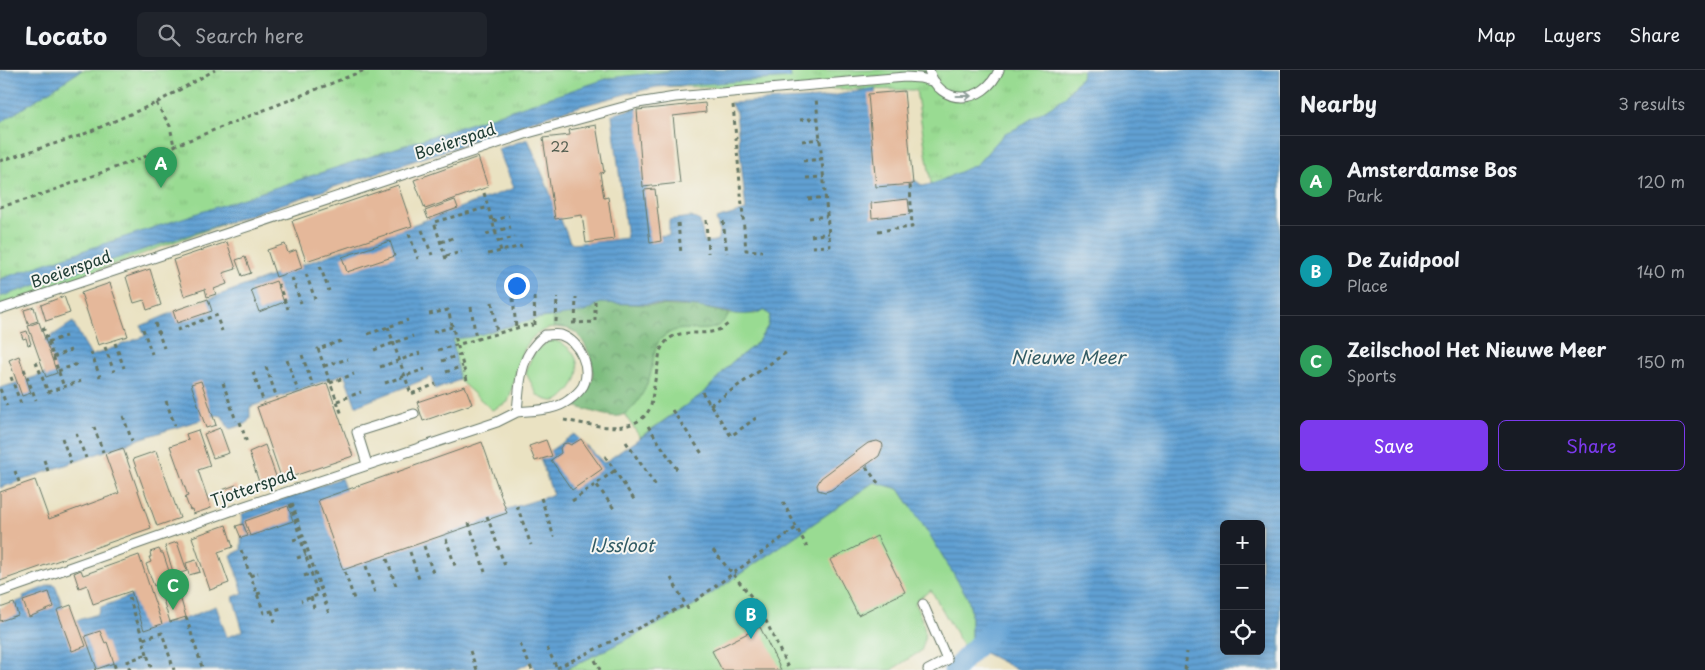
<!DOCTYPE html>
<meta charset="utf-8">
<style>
:root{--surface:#171b24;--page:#20242c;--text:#f1f3f6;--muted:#9ea1a6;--line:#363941;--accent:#7c3aed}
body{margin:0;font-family:"Playpen Sans",sans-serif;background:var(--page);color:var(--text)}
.controls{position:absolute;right:15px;bottom:15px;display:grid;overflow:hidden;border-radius:8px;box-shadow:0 2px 12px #0003}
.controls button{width:45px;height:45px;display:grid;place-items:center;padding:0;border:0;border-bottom:1px solid var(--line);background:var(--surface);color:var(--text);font:25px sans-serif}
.you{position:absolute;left:516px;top:215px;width:18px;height:18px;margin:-12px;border:4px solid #fff;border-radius:50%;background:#1a73e8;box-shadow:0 0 0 8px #1a73e833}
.badge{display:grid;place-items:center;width:32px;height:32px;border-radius:50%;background:var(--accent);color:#fff;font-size:16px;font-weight:700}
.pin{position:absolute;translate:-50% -41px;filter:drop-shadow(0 1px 2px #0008)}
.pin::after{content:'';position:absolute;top:26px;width:18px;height:15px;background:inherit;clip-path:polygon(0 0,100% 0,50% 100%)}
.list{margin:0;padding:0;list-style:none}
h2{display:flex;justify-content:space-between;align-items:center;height:65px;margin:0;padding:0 20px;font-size:21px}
h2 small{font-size:16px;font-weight:400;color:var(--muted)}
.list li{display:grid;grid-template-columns:32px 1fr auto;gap:15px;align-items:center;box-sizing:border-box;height:90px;padding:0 20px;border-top:1px solid var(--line)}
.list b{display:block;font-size:19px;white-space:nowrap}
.list p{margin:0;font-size:16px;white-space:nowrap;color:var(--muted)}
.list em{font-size:16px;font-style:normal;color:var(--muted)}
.actions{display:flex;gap:10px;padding:15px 20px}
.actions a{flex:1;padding:11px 0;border:1px solid var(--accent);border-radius:8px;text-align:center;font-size:18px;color:var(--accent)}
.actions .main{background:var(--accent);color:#fff}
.icon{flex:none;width:28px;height:28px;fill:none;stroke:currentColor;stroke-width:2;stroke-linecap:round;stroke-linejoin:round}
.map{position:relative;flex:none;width:1280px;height:600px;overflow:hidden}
header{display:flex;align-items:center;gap:30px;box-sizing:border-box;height:70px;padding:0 25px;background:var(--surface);border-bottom:1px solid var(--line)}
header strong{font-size:24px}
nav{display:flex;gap:28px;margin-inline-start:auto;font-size:18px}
.search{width:350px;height:45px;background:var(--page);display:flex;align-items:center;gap:12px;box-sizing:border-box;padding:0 18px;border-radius:8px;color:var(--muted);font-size:19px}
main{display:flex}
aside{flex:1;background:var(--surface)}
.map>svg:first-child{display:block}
.green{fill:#99db92;stroke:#5c8c63}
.forest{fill:url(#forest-crowns);stroke:#4c7c58}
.park{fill:url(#park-tufts);stroke:#5c8c63}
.water{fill:url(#water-rules);stroke:#406e84;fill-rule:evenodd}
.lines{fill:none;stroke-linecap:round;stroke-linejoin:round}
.canal{stroke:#60a0d3;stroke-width:21}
.building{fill:#e5b89a}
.service-casing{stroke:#676;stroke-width:11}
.path{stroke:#676;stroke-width:3;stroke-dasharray:4 4;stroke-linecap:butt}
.service{stroke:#fff;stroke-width:9}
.oneway{stroke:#8f9e9a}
.labels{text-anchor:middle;stroke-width:4;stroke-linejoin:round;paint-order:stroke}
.number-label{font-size:14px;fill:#505c4e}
.street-label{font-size:16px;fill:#1f3d34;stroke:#f6f6f2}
.water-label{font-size:18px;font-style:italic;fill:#325b64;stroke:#f6f6f2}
</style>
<header>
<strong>Locato</strong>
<div class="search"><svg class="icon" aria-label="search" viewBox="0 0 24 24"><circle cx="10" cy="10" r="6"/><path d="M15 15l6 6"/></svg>Search here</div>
<nav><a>Map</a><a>Layers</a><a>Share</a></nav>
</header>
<main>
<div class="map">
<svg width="1280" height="600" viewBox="0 0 1280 600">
<defs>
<pattern id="forest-crowns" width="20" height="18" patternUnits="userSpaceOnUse" patternTransform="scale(1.25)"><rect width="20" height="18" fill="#7abb7c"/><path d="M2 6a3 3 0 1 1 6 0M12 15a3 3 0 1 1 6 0" fill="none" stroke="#639966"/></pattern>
<pattern id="park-tufts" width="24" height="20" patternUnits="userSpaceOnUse" patternTransform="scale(1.25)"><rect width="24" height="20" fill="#99db92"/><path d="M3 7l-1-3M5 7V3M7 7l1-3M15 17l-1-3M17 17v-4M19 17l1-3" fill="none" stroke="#83bd7e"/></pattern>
<pattern id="water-rules" width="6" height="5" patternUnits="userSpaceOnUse" patternTransform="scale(1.25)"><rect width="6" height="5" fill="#60a0d3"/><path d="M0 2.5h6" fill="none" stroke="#4f84ac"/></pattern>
</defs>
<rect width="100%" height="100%" fill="#f6f6f2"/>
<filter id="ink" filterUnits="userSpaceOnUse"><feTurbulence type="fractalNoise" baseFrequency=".02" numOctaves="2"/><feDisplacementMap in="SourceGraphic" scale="10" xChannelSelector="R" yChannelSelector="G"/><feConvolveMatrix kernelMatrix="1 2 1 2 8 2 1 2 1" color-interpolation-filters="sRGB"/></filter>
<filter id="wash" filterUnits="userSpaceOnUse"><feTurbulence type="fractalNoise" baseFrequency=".0096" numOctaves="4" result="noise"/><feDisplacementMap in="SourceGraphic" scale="20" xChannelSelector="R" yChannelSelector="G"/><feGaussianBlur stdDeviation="1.12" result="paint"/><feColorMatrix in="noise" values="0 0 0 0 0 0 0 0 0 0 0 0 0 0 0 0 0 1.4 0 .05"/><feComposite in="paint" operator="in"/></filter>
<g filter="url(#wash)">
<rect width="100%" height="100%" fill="#eae2c2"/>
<!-- green -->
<path class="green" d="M764,240L770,245L768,256L757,273L731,293L705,322L640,367L624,344L633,337L647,315L656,275L660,269L674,260L683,259L727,248L729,244H755Z
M553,246L554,258C519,260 517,307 508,332L492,340L459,310L453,269C487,266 519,251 553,246Z
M552,270C580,276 586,305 566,324C562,328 559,331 553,331C548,331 542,328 538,326L526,303C531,285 536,278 552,270Z
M874,412L899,419L933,470L968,528L971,541V576L965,579L931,520L917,530L915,534C923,552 929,562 921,581L891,600H565L692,537Z"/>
<!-- forest -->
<path class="forest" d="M600,233L700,237L729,244C713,273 685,249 664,266C654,273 654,286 652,297C650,312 636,343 619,346C608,348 585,339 574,336C580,328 588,320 592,310C597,297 585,268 573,261C568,258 560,257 554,258L553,246L587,241Z"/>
<!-- park -->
<path class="park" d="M0,0H1118L935,138L916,20L649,16L491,56L0,236Z"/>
<!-- water -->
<path class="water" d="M0,0H82L0,53Z
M679,0H790L791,8L657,17L629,23L552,44L492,65L0,227V209L79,182L609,8Z
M1083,0H1280V600H1018L971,576V541L968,528L933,470L899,419L874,412L692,537L565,600H535L531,592L516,600H0V539L24,529L23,526L52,514L55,515L67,549L72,552L98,544L101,537L138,523L158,553C174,557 199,542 216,536L227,567L243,561L233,527L243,523L231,485L241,480L242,444L341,408L370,488L501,441L553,425L540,388L574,364L604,393L705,322L731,293L757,273L768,256L770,245L764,240C740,250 721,239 698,237C666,233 633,234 600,233L587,241L580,243L534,249L471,267L453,269L459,310L435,320L431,307L356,336L344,304L250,337V348L246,354L229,359L222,346L217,345L142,368L0,418V318L47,303L44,271L73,252L91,286L145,266L141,256L178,240L514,118L498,79L528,69L570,172L573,174L627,168L612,45L637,37L653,166L669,165V150L691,147L700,151L704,171C708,172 715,172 718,169L719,160L716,149L746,140L736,42L730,33L821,28L875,18L882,112L916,111L923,116L935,113L977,94L1005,63L1015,59L1064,28L1081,7ZM1224,454H1261V581H1224Z"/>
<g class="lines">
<!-- canal -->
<path class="canal" d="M954,600L994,558"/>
</g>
<g id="blocks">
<!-- building -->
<path class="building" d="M904,21L913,114L876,117L868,24Z
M705,33L706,42L673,46L680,113L643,117L637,40Z
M596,55L604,102L600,103L604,128L608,127L614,169L586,173L582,145L555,149L543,68L570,65L569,60Z
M478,87L488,117L425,139L414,110Z
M398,115L412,156L306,191L292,151Z
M655,119L661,171L650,173L644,120Z
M908,129L910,144L872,148L871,133Z
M455,130L458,138L428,149L425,141Z
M390,171L395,186L347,202L342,187Z
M227,172L236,199L223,203L227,214L214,219L216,224L207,227L205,219L184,226L173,190Z
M285,174L288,183L296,180L302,198L276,207L267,180Z
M245,187L251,203L242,206L236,190Z
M150,199L161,235L147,240L144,230L134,233L126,207Z
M276,211L284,232L259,242L251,220Z
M110,213L128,266L98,275L81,223Z
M64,226L70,243L46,251L41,235Z
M208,229L212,241L177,253L173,241Z
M34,237L38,251L28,254L24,240Z
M39,252L57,303L46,307L28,256Z
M27,261L31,274L28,275L26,268L23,269L21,263Z
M19,286L31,323L22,326L9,290Z
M201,311L216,355L206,358L191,314Z
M327,313L353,386L282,410L257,337Z
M465,316L472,334L423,351L417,332Z
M220,358L229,383L213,388L204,364Z
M198,360L210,396L198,400L211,438L193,444L192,439L190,440L185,427L188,426L170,376L188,370L186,364Z
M581,369L602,399L572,420L551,390L561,383L560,378L563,374L567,373L571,375Z
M546,370L552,386L535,391L529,376Z
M877,371L882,373L883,376L879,386L831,420L825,422L818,420L817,415L821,408L868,373Z
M482,372L507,443L343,500L318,430Z
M265,375L278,412L261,418L249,382Z
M123,378L151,458L0,511V422L35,410L49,449L119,423L105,384Z
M156,381L180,448L157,456L133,389Z
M236,415L240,425L225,430L222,420Z
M288,436L293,451L250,466L245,451Z
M243,454L248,466L241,468L236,456Z
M226,455L233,477L218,482L229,513L210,520L192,467Z
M877,466L905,522L858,545L830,490Z
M177,472L187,501L174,505L165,476Z
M159,479L161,483H163L172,510L175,509L186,547L170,552L158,514L154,516L146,494L151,492L149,487H151L150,482Z
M139,485L162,554L144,560L131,521L93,534L87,515L79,518L74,503L81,500L83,505Z
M196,490L200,502L189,505L186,493Z
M49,522L54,537L29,547L23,531Z
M14,533L18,545L0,551V538Z
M71,535L86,576L72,581L57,540Z
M760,557L781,600H722L712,581Z
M100,561L105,573L107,572L114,593L97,599L85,566Z"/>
</g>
</g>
<g filter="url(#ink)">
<use href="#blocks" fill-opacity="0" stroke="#676" stroke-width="1"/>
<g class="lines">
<!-- service casing -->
<g class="service-casing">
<path id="service" d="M929,0C939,37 984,35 999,0
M0,239L528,63L638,33L675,27L905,7L920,8L935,12
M545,265C550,265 556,264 561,265C580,272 592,298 583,316C580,321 573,327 569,330C555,341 533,340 517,342C520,312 519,285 545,265Z
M367,394L357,362L414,344
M0,522L242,437L497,352L517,342
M923,534L947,590L928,600"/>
</g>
<!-- path -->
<path class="path" d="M156,33L170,56L174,76
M733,35L746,180L762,181
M800,50L818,48
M802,71L820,69
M0,91L82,65L156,33L215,0
M803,91L822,89
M806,108L824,107
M484,123L501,181
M808,129L826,127
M0,137L32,128L174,76L365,0
M809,148L827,146
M706,150L708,183
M493,151L509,146
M723,151L727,183
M678,153L681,184
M422,160L432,185
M878,161L912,157L910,113
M409,164L418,189
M486,164L511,157
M811,166L829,163
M499,171L515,167
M441,172L453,168
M812,177L830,176L816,28
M488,184L522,176
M446,186L462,182
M446,189L434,152L489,137
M320,196L329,221
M306,204L315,229
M292,208L301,233
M278,214L288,239
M534,227L535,255
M513,228L516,258
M492,232L497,263
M471,237L476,269
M429,244L448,240L468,314
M556,252L557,227
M155,253L164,278
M572,253L595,252V228
M575,253L576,227
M43,257L64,317
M388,257L411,324L436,314
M143,259L152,284
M177,260L216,245L222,261
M433,262L452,257
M368,264L408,250
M341,271L318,279L342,345
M48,272L66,266
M115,273L124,298
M105,277L114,302
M374,280L413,266
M438,280L524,256L533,255
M91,282L100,307
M302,285L313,316
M53,287L71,280
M287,290L298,321
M442,291L459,285
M36,292L48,322L81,311
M324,296L348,289
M266,297L277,328
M380,297L420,283
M24,299L36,330
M58,301L77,294
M253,302L264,333
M446,302L463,296
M11,307L22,337
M223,313L236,351
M330,313L354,304
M385,313L425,299
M0,319L7,336
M702,322L731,366L756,348
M166,331L175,356
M337,331L361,322
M710,335L787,282
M672,340L703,385
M123,346L132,371
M564,350C588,354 636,368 650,338C652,334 652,328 653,323C655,309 658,295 660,281C675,249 705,274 728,254
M240,352L247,373
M648,356L678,401
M94,357L103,382
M76,363L86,388
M62,368L71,393
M626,372L656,416
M605,386L635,431
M44,390L48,401
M866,397L878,413
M15,401L19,412
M614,401L596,414L615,440
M541,428L554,467
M572,431L596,414
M783,432L807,477
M292,433L329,544
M290,434L318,525L301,531
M517,436L531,475
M487,446L505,496
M469,453L485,502
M446,469L456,499
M293,470L300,468
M424,476L434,506
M241,480L264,543L282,538
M713,480L759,536L789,600
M410,482L420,512
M297,488L306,485
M244,489L251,486
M387,489L397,519
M366,496L376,526
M345,502L355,532
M250,506L258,503
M304,506L312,503
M671,508L688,539
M257,524L264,522
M129,527L143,569
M311,527L314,538
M695,531L797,457
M272,541L275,552
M186,547L202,597
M520,574L532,600
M547,578L558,600
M470,581L477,600
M147,584L143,569L162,563L174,600
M595,590L600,600
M114,594L116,600
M557,598L685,535
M95,600H96
M130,600L127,592L147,584L152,600
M1185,600L1187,582"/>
<!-- service -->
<use href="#service" class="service"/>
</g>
<!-- one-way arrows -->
<defs><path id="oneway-shaft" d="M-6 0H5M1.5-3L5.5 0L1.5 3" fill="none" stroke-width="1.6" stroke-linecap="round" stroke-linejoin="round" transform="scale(1.25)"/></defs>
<use class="oneway" href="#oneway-shaft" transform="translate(964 26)"/>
</g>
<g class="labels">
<!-- number labels -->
<g class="number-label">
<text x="560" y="82">22</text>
</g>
<!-- street labels -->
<g class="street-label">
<text transform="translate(455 71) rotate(-18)" y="6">Boeierspad</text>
<text transform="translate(71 199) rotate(-19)" y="6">Boeierspad</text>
<text transform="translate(253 417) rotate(-19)" y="6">Tjotterspad</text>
</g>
<!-- water labels -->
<g class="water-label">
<text x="1068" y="294">Nieuwe Meer</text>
<text x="622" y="482">IJssloot</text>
</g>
</g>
</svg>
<div class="controls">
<button>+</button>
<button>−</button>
<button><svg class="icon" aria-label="locate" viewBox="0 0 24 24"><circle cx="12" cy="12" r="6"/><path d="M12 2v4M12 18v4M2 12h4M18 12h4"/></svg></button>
</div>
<div class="you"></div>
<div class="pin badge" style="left:161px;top:118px;background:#2e9e5b">A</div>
<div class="pin badge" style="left:751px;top:569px;background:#0f9aa8">B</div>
<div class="pin badge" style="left:173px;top:540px;background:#2e9e5b">C</div>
</div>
<aside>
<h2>Nearby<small>3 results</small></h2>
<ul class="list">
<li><span class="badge" style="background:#2e9e5b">A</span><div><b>Amsterdamse Bos</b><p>Park</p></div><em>120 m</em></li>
<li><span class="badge" style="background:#0f9aa8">B</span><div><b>De Zuidpool</b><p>Place</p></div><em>140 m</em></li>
<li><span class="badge" style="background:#2e9e5b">C</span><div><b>Zeilschool Het Nieuwe Meer</b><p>Sports</p></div><em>150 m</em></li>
</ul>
<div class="actions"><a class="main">Save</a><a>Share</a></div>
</aside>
</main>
